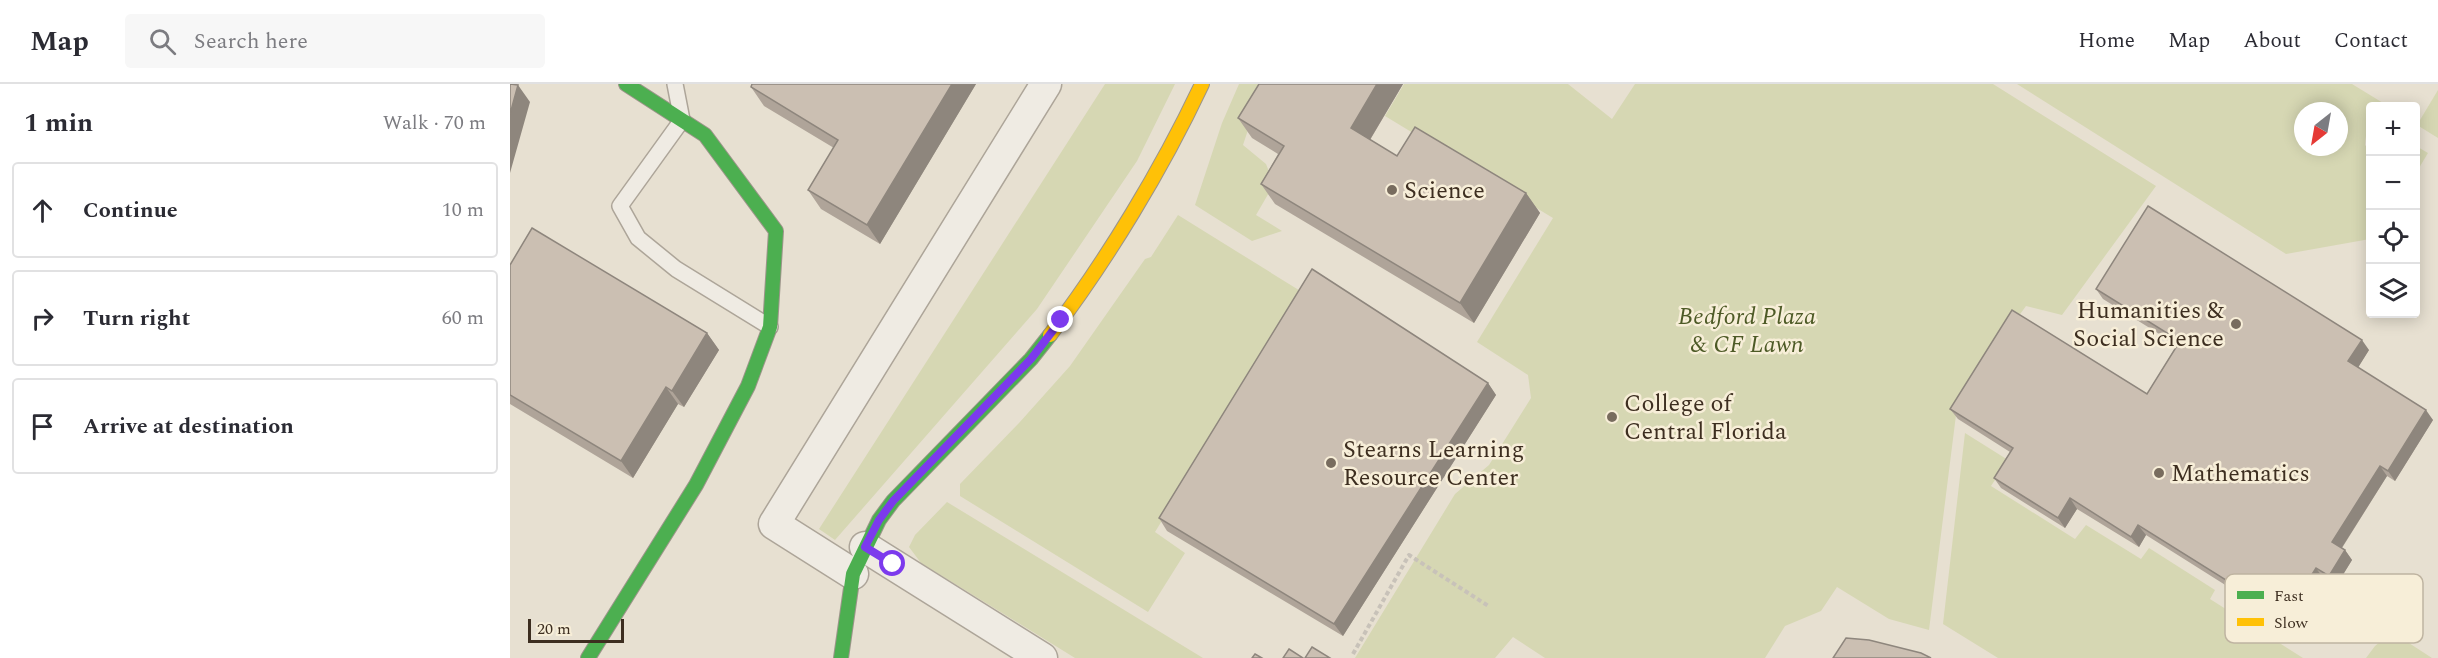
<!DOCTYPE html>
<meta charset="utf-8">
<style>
:root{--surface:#fff;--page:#f7f7f7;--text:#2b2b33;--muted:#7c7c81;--line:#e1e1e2}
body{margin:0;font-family:Spectral,serif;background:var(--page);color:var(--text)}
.controls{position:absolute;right:18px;top:18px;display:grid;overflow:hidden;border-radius:6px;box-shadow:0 3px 15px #0003}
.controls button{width:54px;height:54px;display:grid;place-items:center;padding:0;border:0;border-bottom:2px solid var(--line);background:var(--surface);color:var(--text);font:30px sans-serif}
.compass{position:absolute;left:1784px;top:18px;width:54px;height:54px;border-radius:50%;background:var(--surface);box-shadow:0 3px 15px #0003;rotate:211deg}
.scale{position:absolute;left:18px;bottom:15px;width:96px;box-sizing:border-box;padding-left:6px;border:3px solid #3d2e20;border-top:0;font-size:16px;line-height:21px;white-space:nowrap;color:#3d2e20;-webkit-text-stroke:4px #f7eed8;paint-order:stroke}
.stop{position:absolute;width:18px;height:18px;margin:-14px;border:4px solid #7c3aed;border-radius:50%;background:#fff}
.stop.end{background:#7c3aed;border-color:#fff;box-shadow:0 2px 6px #0008}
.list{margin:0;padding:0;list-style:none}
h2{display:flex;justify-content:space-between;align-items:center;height:78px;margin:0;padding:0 24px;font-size:26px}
h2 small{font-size:20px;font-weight:400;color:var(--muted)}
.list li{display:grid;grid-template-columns:39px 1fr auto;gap:18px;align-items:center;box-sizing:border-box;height:96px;margin:0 12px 12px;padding:0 12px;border:2px solid var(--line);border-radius:6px}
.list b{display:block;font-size:22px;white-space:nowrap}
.list em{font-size:20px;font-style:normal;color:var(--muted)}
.icon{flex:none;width:33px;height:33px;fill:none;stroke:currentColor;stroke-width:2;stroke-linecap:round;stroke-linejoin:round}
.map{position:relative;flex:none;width:1928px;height:574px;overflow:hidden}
header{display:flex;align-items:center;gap:36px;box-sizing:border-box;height:84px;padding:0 30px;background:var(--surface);border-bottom:2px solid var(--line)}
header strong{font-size:28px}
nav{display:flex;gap:33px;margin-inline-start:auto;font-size:21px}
.search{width:420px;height:54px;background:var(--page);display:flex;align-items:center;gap:15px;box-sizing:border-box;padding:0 21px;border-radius:6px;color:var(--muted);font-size:22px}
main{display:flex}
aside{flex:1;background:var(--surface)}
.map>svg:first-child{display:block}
.green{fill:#d6d7b3;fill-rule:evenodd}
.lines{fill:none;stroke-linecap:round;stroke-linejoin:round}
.lane-casing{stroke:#ada599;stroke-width:18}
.street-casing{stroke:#ada599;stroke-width:33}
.fast-casing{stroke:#9c958a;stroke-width:16}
.slow-casing{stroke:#9c958a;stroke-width:16}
.path{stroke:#c8c2b9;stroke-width:4;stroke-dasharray:4.5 3;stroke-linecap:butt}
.lane{stroke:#efebe3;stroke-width:15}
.street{stroke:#efebe3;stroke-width:30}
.fast{stroke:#4caf50;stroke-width:14}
.slow{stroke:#ffc107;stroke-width:14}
.wall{fill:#afa499}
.shaded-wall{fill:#8e867d}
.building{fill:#cbbfb2;stroke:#8e867d;stroke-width:1.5}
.route{stroke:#7c3aed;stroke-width:8}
.poi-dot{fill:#786c5e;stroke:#f7eed8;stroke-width:2}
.labels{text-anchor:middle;stroke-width:5;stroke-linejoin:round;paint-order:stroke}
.poi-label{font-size:24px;fill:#3d2e20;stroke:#f7eed8;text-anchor:start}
.park-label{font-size:24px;font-style:italic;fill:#4d5a26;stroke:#f7eed8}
.key{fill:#f7eed8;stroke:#bfb4a1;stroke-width:1.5}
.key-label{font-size:16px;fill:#3d2e20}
</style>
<header>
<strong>Map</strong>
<div class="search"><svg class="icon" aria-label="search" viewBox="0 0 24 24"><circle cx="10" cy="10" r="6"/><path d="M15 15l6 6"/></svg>Search here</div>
<nav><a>Home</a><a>Map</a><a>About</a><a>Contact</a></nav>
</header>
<main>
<aside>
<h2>1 min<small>Walk · 70 m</small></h2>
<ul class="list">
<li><svg class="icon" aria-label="ahead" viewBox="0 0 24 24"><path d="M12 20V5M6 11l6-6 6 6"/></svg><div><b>Continue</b></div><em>10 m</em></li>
<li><svg class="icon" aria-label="right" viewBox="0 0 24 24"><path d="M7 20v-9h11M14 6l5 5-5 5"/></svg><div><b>Turn right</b></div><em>60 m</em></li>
<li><svg class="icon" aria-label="arrive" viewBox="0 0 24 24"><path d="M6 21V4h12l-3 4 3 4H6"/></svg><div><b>Arrive at destination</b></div></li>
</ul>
</aside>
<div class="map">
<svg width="1928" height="574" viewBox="0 0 1928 574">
<rect width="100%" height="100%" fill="#e7e0d1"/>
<!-- green -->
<path class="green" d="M595,0H665L627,77L527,225L325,456L309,445Z
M729,0H767L738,46L733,61L756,80L764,100L746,131L772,147L742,157L685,121L712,39Z
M894,0H1058L1102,35L1125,0H1483L1646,102L1552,231L1516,222L1448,315L1419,546L1379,535L1327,503L1311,527L1275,542L1255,574H1035L1003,553L985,574H845L945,410L979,381L1021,314L1018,291L967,258L1043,134L875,32Z
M1507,0H1842L1878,22H1860C1860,37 1856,47 1855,61L1860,67V155L1776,170ZM1793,27H1829V63H1793Z
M1928,6V54L1907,41Z
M1906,62L1918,69L1906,89Z
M668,131L792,208L645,448L675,469L638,528L450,412V400L509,339L560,282L635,175L641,173Z
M1455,349L1498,376L1481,402L1565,455L1576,441L1631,475L1639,464L1705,506L1700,515L1793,574H1488L1433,540Z
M437,418L693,574H565L411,479L399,463L405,451Z
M1882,548L1922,574H1856L1865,562Z"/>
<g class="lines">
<!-- lane casing -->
<g class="lane-casing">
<path id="lane" d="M165,0L172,36L110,122L128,154L166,185L260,243"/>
</g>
<!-- street casing -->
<g class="street-casing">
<path id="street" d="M355,463L532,574
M343,490L264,440L536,0"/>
</g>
<!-- fast casing -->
<g class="fast-casing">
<path id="fast" d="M78,574L186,401L238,302L260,243L266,147L195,51L116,0
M331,574L343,490L369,436L383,417L521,275L540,251"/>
</g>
<!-- slow casing -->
<g class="slow-casing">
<path id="slow" d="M540,251C597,176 652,85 692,0"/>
</g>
<!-- path -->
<path class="path" d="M843,570L899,471L980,523"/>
<!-- lane -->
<use href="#lane" class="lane"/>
<!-- street -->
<use href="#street" class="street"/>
<!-- fast -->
<use href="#fast" class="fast"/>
<!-- slow -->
<use href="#slow" class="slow"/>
</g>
<!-- wall -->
<path class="wall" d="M466,0L370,160L311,125L298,106L324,64L254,22L241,3Z
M749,0H893L860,56L887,72L1016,109L1030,129L964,239L765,120L751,100L768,70L742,54L728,34Z
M0,181L197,249L209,266L174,323L168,320L123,394L0,320Z
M1586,205L1859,266L1848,283L1923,336L1885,397L1877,392L1832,464L1835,466L1842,476L1826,502L1813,494L1782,543L1636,451L1629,463L1567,425L1555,444L1491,404L1484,394L1500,368L1448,335L1440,325L1637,310L1667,261L1593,215Z
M978,299L986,311L833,552L657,447L649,434Z"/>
<!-- shaded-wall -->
<path class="shaded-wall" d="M442,0H466L370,160L357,141Z
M867,0H893L855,64L841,44Z
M8,1L20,18L0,89V30Z
M1016,109L1030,129L964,239L950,219Z
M197,249L209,266L174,323L162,307Z
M1852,256L1859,266L1846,287L1838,277Z
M978,299L986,311L833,552L824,540Z
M156,303L168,320L123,394L111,377Z
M1916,326L1923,336L1885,397L1878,387Z
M1870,382L1877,392L1829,468L1822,458Z
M1560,414L1567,425L1555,444L1548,434Z
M1628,441L1636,451L1629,463L1621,453Z
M1835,466L1842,476L1826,502L1819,492Z
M1806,484L1813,494L1782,543L1775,533Z"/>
<!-- building -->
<path class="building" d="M0,0L8,1L0,30Z
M242,0H442L357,141L298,106L328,56L241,3Z
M749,0H867L841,44L887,72L905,43L1016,109L950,219L751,100L774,62L728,34Z
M1638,122L1852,256L1838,277L1916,326L1878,387L1870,382L1822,458L1835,466L1819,492L1806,484L1775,533L1628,441L1621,453L1560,414L1548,434L1484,394L1503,364L1440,325L1502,226L1637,310L1670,257L1586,205Z
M22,144L197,249L162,307L156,303L111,377L0,311V181Z
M802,185L978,299L824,540L649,434Z
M1336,554L1359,556L1411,569L1421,574H1323Z
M802,563L820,574H795Z
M779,565L793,574H773Z
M745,570L752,574H742Z"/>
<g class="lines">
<!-- route -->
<path class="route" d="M383,480L355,463L369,436L383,417L521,275L551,236"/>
</g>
<!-- markers -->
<g class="poi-dot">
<circle cx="882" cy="106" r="6"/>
<circle cx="1726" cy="240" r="6"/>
<circle cx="1102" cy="333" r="6"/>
<circle cx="821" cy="379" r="6"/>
<circle cx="1649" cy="389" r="6"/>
</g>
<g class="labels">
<!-- poi labels -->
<g class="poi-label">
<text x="894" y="114">Science</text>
<text x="1714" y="234" text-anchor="end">Humanities &amp;<tspan x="1714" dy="28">Social Science</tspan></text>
<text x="1114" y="327">College of<tspan x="1114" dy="28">Central Florida</tspan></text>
<text x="833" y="373">Stearns Learning<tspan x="833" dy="28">Resource Center</tspan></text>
<text x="1661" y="397">Mathematics</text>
</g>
<!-- park labels -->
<g class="park-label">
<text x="1237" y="240">Bedford Plaza<tspan x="1237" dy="28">&amp; CF Lawn</tspan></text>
</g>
</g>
<!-- legend -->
<rect x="1715" y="490" width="198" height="69" rx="9" class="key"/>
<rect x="1727" y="507" width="27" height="8" fill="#4caf50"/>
<rect x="1727" y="534" width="27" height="8" fill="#ffc107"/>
<g class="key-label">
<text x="1764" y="517">Fast</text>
<text x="1764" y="544">Slow</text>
</g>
</svg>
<div class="controls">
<button>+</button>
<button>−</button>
<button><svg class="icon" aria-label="locate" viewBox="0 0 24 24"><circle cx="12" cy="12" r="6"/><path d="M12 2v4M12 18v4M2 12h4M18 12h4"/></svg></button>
<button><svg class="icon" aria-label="layers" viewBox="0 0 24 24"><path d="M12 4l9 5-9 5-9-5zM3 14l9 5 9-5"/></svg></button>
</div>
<svg class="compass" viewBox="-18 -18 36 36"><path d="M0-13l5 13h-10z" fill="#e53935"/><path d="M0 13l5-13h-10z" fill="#7c7c81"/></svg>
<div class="scale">20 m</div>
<div class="stop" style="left:383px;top:480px"></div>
<div class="stop end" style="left:551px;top:236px"></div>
</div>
</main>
